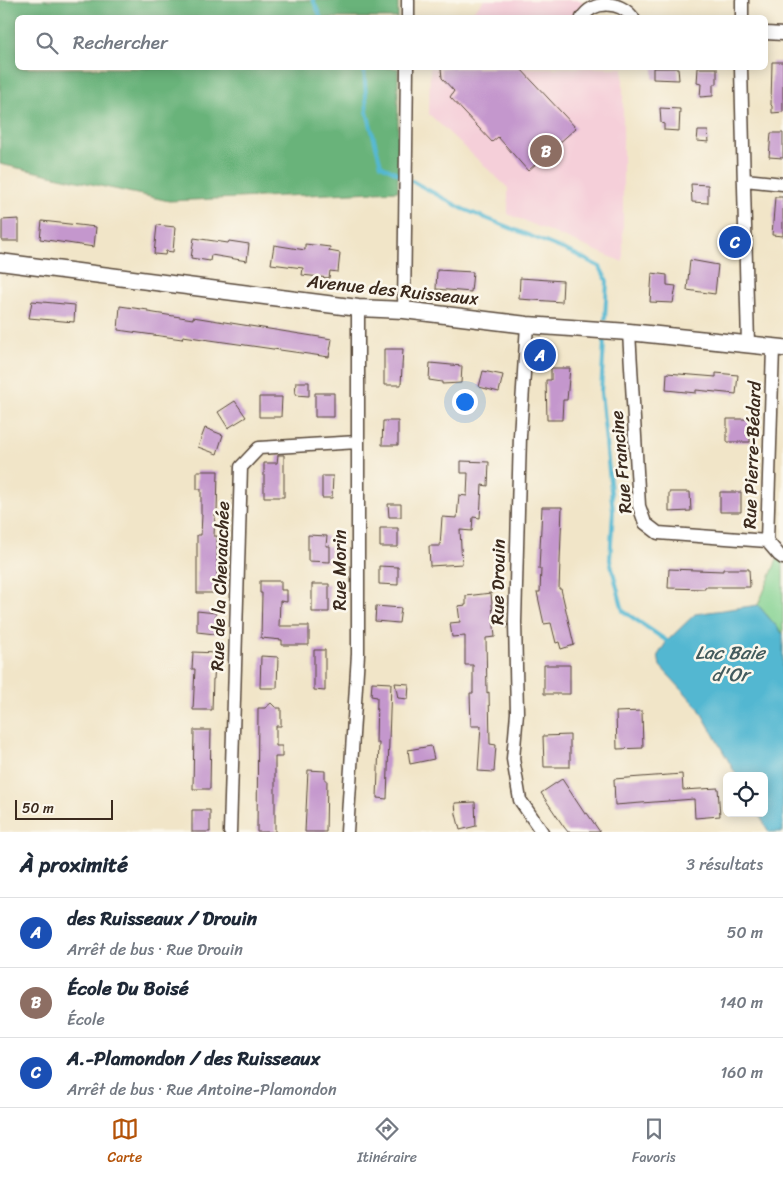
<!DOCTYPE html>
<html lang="fr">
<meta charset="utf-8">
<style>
:root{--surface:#fff;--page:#f6f6f7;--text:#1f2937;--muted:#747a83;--line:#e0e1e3;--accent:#b45309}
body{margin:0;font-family:Sriracha,sans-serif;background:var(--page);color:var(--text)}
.controls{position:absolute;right:15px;bottom:15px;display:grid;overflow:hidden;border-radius:8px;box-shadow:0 2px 12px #0003}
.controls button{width:45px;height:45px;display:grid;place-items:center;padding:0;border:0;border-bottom:1px solid var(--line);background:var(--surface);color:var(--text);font:25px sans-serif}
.scale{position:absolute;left:15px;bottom:12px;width:98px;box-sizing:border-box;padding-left:5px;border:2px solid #3b2a1e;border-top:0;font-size:14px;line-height:18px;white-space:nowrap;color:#3b2a1e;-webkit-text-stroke:4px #fbf7ec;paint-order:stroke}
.you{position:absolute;left:464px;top:401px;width:18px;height:18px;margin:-12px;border:4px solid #fff;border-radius:50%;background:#1a73e8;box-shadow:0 0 0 8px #1a73e833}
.badge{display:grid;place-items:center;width:32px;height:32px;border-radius:50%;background:var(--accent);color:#fff;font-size:16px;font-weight:700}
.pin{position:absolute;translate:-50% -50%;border:2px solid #fff;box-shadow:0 1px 5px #0006}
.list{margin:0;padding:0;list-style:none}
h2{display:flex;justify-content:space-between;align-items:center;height:65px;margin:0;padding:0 20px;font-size:21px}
h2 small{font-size:16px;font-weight:400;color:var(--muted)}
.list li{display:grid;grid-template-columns:32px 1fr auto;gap:15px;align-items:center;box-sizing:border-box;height:70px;padding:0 20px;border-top:1px solid var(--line)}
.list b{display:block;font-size:19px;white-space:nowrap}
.list p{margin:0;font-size:16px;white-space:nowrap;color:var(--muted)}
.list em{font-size:16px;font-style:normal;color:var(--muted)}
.icon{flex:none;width:28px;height:28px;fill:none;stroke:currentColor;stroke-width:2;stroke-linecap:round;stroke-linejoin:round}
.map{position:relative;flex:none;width:783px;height:832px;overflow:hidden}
.search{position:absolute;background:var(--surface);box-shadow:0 2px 12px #0003;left:15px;right:15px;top:15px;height:55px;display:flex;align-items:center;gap:12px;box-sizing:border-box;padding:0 18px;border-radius:8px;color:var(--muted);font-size:19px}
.sheet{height:275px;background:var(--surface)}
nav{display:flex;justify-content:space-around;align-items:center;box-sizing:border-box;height:70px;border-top:1px solid var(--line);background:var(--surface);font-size:14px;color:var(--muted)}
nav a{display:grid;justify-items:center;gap:2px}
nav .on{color:var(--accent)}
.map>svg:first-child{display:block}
.built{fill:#f5cfd9}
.green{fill:#82d190;stroke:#5e7e57}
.forest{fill:#69b37a;stroke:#526e4c}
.water{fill:#52b7d1;stroke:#467078}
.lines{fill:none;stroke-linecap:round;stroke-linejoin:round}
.stream{stroke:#52b7d1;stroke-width:4}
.building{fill:#c497cd}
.minor-casing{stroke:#564638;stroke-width:15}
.tertiary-casing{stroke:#564638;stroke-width:19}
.minor{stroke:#fff;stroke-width:12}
.tertiary{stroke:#fff;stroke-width:16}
.labels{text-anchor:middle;stroke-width:5;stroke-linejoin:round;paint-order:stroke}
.street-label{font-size:18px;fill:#3b2a1e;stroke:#fbf7ec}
.water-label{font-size:19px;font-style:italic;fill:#435b5d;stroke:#fbf7ec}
</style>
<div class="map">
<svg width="783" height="832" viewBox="0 0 783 832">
<rect width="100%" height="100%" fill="#fbf7ec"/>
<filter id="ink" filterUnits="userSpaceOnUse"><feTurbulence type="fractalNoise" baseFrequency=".02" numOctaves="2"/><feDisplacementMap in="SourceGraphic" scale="10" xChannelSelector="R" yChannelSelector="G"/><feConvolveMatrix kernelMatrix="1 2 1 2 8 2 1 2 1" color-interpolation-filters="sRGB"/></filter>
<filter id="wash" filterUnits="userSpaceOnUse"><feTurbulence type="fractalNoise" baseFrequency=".0096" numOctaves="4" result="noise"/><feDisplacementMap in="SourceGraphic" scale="20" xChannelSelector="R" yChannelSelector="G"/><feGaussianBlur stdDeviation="1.12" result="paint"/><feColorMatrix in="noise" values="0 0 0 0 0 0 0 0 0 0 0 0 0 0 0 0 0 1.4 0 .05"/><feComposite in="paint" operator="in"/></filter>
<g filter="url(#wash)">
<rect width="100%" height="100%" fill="#f1e5c8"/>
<!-- built -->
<path class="built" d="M484,0H581L589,8L582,17L466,18Z
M430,68H623V262L508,214V188L429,114Z"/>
<!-- green -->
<path class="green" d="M779,555L783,558V634L758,605Z"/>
<!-- forest -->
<path class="forest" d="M0,0H398V18H18V68H398V191L169,201L0,164Z"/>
<!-- water -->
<path class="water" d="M758,605L783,634V832H769L758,813H764V776H737L698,707L660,666L658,655L667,641L695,614Z"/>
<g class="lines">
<!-- stream -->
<path class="stream" d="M313,0L321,18
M364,68L367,112L381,165L399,174
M412,181L463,209L575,254L600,267L607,281L605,319
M604,342L601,392L613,511L610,560L623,611L667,641"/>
</g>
<g id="blocks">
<!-- building -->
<path class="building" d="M772,62H783V112L772,113V106L771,105Z
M441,68H520L576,128L528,171L498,137L492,142L450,97L454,91L442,78Z
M653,68H678L679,80L653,79Z
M698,68H717V84H713V96L700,97L701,84L697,83Z
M660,108L680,109L679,131L664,130V124L661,123Z
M698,131H708L709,142L697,141Z
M771,133H783V158L769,157Z
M691,184L708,185V203L692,202Z
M775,197H783V236L772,235Z
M19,219V241H2V220Z
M42,221L96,227L94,247L40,239Z
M157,225L175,227L173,252L166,251L165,255L154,254Z
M194,238L228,243L229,241L249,244L247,261L211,255L210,261L191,258Z
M305,244L330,247L329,251L340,253L338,272L330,271L329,278L302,275L303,268L271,264L274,245L305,250Z
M690,260L718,265L715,294L687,290Z
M437,270L473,272L471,292L436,289Z
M652,273L667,275V285L676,286L673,303L650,302Z
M520,278L563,281L562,302L519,299Z
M32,301L75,305L74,322L29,318Z
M120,306L148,310V312L193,319V317L332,339L329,357L210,340L183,336L182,339L118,330Z
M384,349H403L401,385H384Z
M430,363L462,366L461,383L442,384V382L429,380Z
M551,368H570L567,400H563L562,420H547L546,380H551Z
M483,371L503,375L499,392L479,387Z
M667,373L716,377V373L738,375L736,394L696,390V393L666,390Z
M296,382H309V396L295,395Z
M315,393H334V417H315Z
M259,397H282L281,417H259Z
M235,401L246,417L228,428L218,412Z
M727,419H750V442H727Z
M383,421H398V445H382Z
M205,428L223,435L217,454L198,447Z
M278,455H284V497H264V463H277Z
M461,461L489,462L488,486L482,485L480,518L473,517L472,531L460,530L462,564L430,566L429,546H440L442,517L457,518L459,495L467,496L468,473H461Z
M197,471H218L217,514H215L214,536H217V593H197V535H201L202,514H201V489H197Z
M322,476H333L332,498H322Z
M669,492H690L691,511L669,512Z
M720,492H741V512H720Z
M388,504H401V517H389Z
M542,507H562L559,589H561L574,645L561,649L559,642L556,643L551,623L544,624L537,592H540L541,569H539Z
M380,528H398V547H380Z
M308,535L327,536L326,546H330V562L308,561Z
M379,566L398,567V585L379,584Z
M669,569L723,571V569H749L750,587H705V589L668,588Z
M260,581H281V590H287V602L280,601L279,626H309V645H282V640L261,638L262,593H260Z
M312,584H329V612H312Z
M491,593L495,637L486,638L487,693L489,692L490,744L496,745L494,772L478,771L481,726H471L470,693H473V665H465V636L452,637L450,623L460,622L458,606L466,605V596Z
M376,606L401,608L399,623L375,621Z
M197,611L216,613L215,634L197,632Z
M314,650H325V691L314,690Z
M193,652L216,653L214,679H213L212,710H193L195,669H192Z
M261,656L278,657L277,688H260Z
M544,665H570V694H544Z
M372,682L391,683L387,799L377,798L379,743H376L377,697L371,696Z
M395,683L409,684L408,699L398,698Z
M271,703L276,708H281V726H276V746H282V757H275V832H257L258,708H265Z
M642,711L643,748L617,749L616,712Z
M194,730H211L210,789H193Z
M570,735V767H544L543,736Z
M431,746L434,759L410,764L408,750Z
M308,770L325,771V780H327L326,832H305Z
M682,774L683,790L718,788L720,816L695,818L694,799L615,805L614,779Z
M562,779L585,814L587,813L600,832H568L564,827L541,793Z
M475,802L476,826L460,830L456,814L455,803Z
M192,810H210V832H192Z"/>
</g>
</g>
<g filter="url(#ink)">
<use href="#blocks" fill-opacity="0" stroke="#564638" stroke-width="1"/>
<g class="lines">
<!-- minor casing -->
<g class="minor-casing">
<path id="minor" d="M408,18V0
M582,18C593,0 620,0 633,18
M742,18V0
M766,33L783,34
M741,68L748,344
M745,180L783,184
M404,310L407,68
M527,325L520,436L515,622L517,713L513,759L520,800L542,832
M629,332L639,506L645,523L658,533L767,541
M773,348L767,541L779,555L783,558
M230,832L241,467L259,448L358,442
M347,832L358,654V308"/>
</g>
<!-- tertiary casing -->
<g class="tertiary-casing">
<path id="tertiary" d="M0,262L358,308L404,310L527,325L629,332L783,348"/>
</g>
<!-- minor -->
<use href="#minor" class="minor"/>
<!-- tertiary -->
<use href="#tertiary" class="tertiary"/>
</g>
</g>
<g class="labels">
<!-- street labels -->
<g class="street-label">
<text transform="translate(393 290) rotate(6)" y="6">Avenue des Ruisseaux</text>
<text transform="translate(752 455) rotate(-88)" y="6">Rue Pierre-Bédard</text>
<text transform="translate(621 462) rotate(-95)" y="6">Rue Francine</text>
<text transform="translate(340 570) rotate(-90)" y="6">Rue Morin</text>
<text transform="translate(498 582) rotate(-89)" y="6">Rue Drouin</text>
<text transform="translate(220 586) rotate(-88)" y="6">Rue de la Chevauchée</text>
</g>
<!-- water labels -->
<g class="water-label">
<text x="730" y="659">Lac Baie<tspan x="730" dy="22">d'Or</tspan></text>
</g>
</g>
</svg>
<div class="controls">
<button><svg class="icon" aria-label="locate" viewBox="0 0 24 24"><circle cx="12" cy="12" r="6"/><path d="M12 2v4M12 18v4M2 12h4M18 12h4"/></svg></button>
</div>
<div class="scale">50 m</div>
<div class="you"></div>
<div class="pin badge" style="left:540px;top:355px;background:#1a4fb4">A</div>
<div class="pin badge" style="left:546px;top:151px;background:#8d6e63">B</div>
<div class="pin badge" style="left:735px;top:242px;background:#1a4fb4">C</div>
<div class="search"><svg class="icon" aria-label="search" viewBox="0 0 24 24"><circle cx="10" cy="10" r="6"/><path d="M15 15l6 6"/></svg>Rechercher</div>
</div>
<section class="sheet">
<h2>À proximité<small>3 résultats</small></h2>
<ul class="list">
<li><span class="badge" style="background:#1a4fb4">A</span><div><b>des Ruisseaux / Drouin</b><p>Arrêt de bus · Rue Drouin</p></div><em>50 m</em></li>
<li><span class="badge" style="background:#8d6e63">B</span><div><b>École Du Boisé</b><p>École</p></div><em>140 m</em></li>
<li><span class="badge" style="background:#1a4fb4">C</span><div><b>A.-Plamondon / des Ruisseaux</b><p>Arrêt de bus · Rue Antoine-Plamondon</p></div><em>160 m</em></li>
</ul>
</section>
<nav>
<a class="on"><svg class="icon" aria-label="map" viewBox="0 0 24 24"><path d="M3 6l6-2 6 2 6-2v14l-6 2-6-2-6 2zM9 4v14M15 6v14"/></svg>Carte</a>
<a><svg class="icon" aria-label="directions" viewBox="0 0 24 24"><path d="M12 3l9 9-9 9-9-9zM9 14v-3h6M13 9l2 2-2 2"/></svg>Itinéraire</a>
<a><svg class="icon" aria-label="saved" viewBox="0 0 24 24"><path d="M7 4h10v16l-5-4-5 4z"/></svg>Favoris</a>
</nav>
